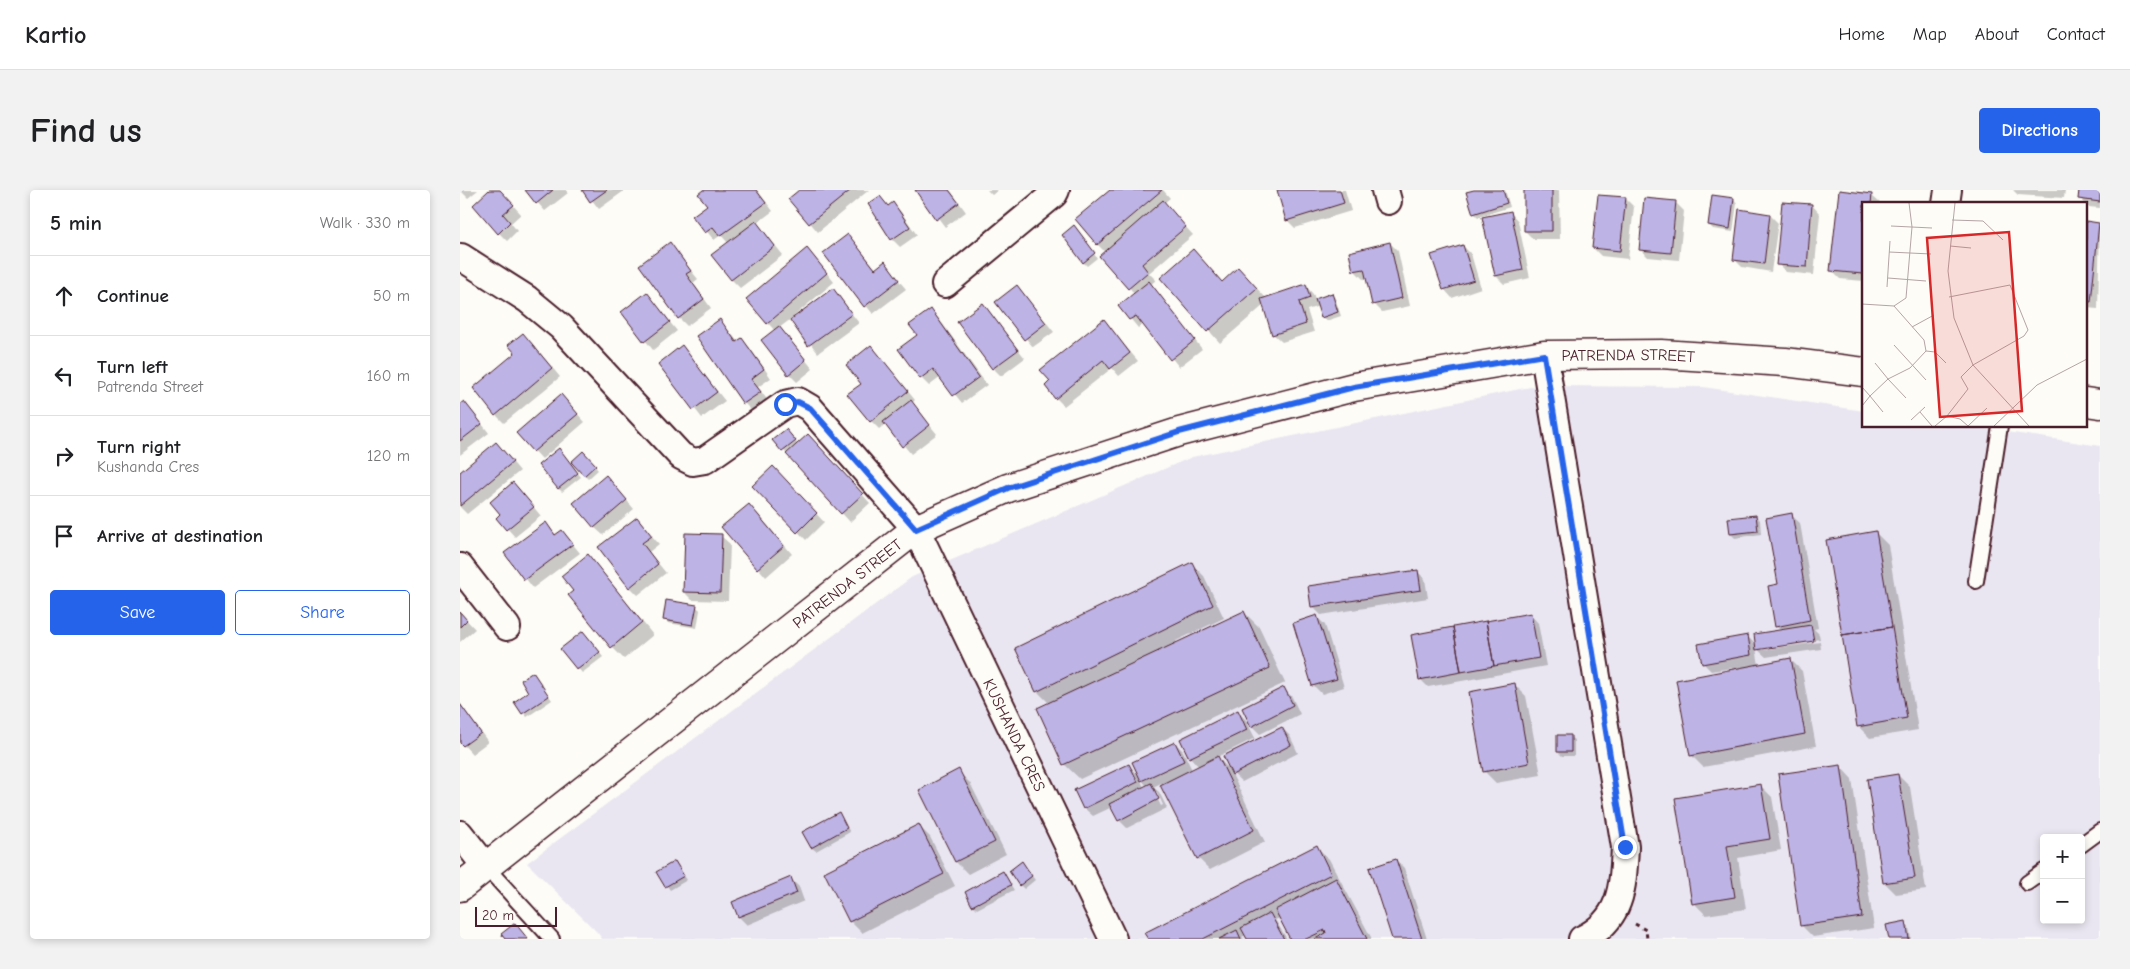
<!DOCTYPE html>
<meta charset="utf-8">
<style>
:root{--surface:#fff;--page:#f2f2f2;--text:#202124;--muted:#757577;--line:#e0e0e0;--accent:#2563eb}
body{margin:0;font-family:"Comic Neue",sans-serif;background:var(--page);color:var(--text)}
.controls{position:absolute;right:15px;bottom:15px;display:grid;overflow:hidden;border-radius:5px;box-shadow:0 2px 8px #0003}
.controls button{width:45px;height:45px;display:grid;place-items:center;padding:0;border:0;border-bottom:1px solid var(--line);background:var(--surface);color:var(--text);font:25px sans-serif}
.scale{position:absolute;left:15px;bottom:12px;width:82px;box-sizing:border-box;padding-left:5px;border:2px solid #4a1f2b;border-top:0;font-size:14px;line-height:18px;white-space:nowrap;color:#4a1f2b;-webkit-text-stroke:4px #fdfcf7;paint-order:stroke}
.stop{position:absolute;width:15px;height:15px;margin:-11px;border:4px solid #2563eb;border-radius:50%;background:#fff}
.stop.end{background:#2563eb;border-color:#fff;box-shadow:0 1px 5px #0008}
.list{margin:0;padding:0;list-style:none}
h2{display:flex;justify-content:space-between;align-items:center;height:65px;margin:0;padding:0 20px;font-size:21px}
h2 small{font-size:16px;font-weight:400;color:var(--muted)}
.list li{display:grid;grid-template-columns:32px 1fr auto;gap:15px;align-items:center;box-sizing:border-box;height:80px;padding:0 20px;border-top:1px solid var(--line)}
.list b{display:block;font-size:19px;white-space:nowrap}
.list p{margin:0;font-size:16px;white-space:nowrap;color:var(--muted)}
.list em{font-size:16px;font-style:normal;color:var(--muted)}
.actions{display:flex;gap:10px;padding:15px 20px}
.actions a{flex:1;padding:11px 0;border:1px solid var(--accent);border-radius:5px;text-align:center;font-size:18px;color:var(--accent)}
.actions .main{background:var(--accent);color:#fff}
.icon{flex:none;width:28px;height:28px;fill:none;stroke:currentColor;stroke-width:2;stroke-linecap:round;stroke-linejoin:round}
.map{position:relative;flex:none;width:1640px;height:749px;overflow:hidden;border-radius:5px}
header{display:flex;align-items:center;gap:30px;box-sizing:border-box;height:70px;padding:0 25px;background:var(--surface);border-bottom:1px solid var(--line)}
header strong{font-size:24px}
nav{display:flex;gap:28px;margin-inline-start:auto;font-size:18px}
.intro{display:flex;align-items:center;justify-content:space-between;box-sizing:border-box;height:120px;padding:0 30px}
h1{margin:0;font-size:35px}
.button{padding:12px 22px;border-radius:5px;background:var(--accent);color:#fff;font-size:18px;font-weight:700}
main{display:flex;gap:30px;padding:0 30px}
aside{flex:1;background:var(--surface);border-radius:5px;box-shadow:0 2px 8px #0003}
.map>svg:first-child{display:block}
.built{fill:#eae6f1;fill-rule:evenodd}
.shadow{fill:#0003;fill-rule:evenodd}
.building{fill:#bdb3e4;stroke:#4a1f2b}
.lines{fill:none;stroke-linecap:round;stroke-linejoin:round}
.lane-casing{stroke:#4a1f2b;stroke-width:18}
.street-casing{stroke:#4a1f2b;stroke-width:30}
.secondary-casing{stroke:#4a1f2b;stroke-width:31}
.path{stroke:#4a1f2b;stroke-width:3;stroke-dasharray:4 4;stroke-linecap:butt}
.lane{stroke:#fdfcf7;stroke-width:14}
.street{stroke:#fdfcf7;stroke-width:26}
.secondary{stroke:#fdfcf7;stroke-width:28}
.route{stroke:#2563eb;stroke-width:6}
.labels{text-anchor:middle;stroke-width:5;stroke-linejoin:round;paint-order:stroke}
.street-label{font-size:16px;fill:#4a1f2b;stroke:#fdfcf7}
.inset-road{fill:none;stroke:#b5a4a5;stroke-width:1}
.view{fill:#d62828;fill-opacity:0.15;stroke:#d62828;stroke-width:2.5}
.inset-edge{fill:none;stroke:#4a1f2b;stroke-width:2.5}
</style>
<header>
<strong>Kartio</strong>
<nav><a>Home</a><a>Map</a><a>About</a><a>Contact</a></nav>
</header>
<div class="intro"><h1>Find us</h1><a class="button">Directions</a></div>
<main>
<aside>
<h2>5 min<small>Walk · 330 m</small></h2>
<ul class="list">
<li><svg class="icon" aria-label="ahead" viewBox="0 0 24 24"><path d="M12 20V5M6 11l6-6 6 6"/></svg><div><b>Continue</b></div><em>50 m</em></li>
<li><svg class="icon" aria-label="left" viewBox="0 0 24 24"><path d="M17 20v-9H6M10 6l-5 5 5 5"/></svg><div><b>Turn left</b><p>Patrenda Street</p></div><em>160 m</em></li>
<li><svg class="icon" aria-label="right" viewBox="0 0 24 24"><path d="M7 20v-9h11M14 6l5 5-5 5"/></svg><div><b>Turn right</b><p>Kushanda Cres</p></div><em>120 m</em></li>
<li><svg class="icon" aria-label="arrive" viewBox="0 0 24 24"><path d="M6 21V4h12l-3 4 3 4H6"/></svg><div><b>Arrive at destination</b></div></li>
</ul>
<div class="actions"><a class="main">Save</a><a>Share</a></div>
</aside>
<div class="map">
<svg width="1640" height="749" viewBox="0 0 1640 749">
<rect width="100%" height="100%" fill="#fdfcf7"/>
<filter id="ink" filterUnits="userSpaceOnUse"><feTurbulence type="fractalNoise" baseFrequency=".02" numOctaves="2"/><feDisplacementMap in="SourceGraphic" scale="10" xChannelSelector="R" yChannelSelector="G"/><feConvolveMatrix kernelMatrix="1 2 1 2 8 2 1 2 1" color-interpolation-filters="sRGB"/></filter>
<g filter="url(#ink)">
<!-- built -->
<path class="built" d="M1075,196L1243,197L1404,221V236H1507L1640,256V749H142L138,743L67,673L452,387L732,267ZM1584,648H1621V730H1584Z"/>
<!-- shadow -->
<path class="shadow" d="M0,0H18L8,8Z
M31,0H39L61,24L51,33L57,41L47,51L39,43Z
M66,0H106L108,3L85,21Z
M124,0H164V1L139,19Z
M246,0H297L313,21L297,33L323,65L280,98L272,90L268,53L261,45L254,50L234,26L249,15Z
M341,0H409L358,42L330,9Z
M457,0H490L506,22L485,37Z
M527,0H538L532,5Z
M652,0H703L710,8L704,13L733,45L689,83L696,90L690,95L742,159L719,177L684,134L678,138L660,116L674,104L645,62L637,54Z
M818,0H885L891,21L835,38L827,30Z
M1018,0H1045L1050,17L1018,27L1014,23Z
M1065,0H1099L1100,49H1073L1065,41Z
M1553,0H1605L1604,8L1558,5Z
M1621,0H1640V18L1628,17L1620,8Z
M1380,1L1411,5L1420,13L1404,14V91L1380,89L1371,80Z
M420,7L429,17L433,14L441,22L457,45L440,57L432,49Z
M1166,9L1174,17L1168,69L1141,66L1133,58Z
M1186,9L1216,13L1224,21L1219,70L1188,67L1180,59Z
M1274,9L1277,13L1273,42L1253,39L1249,35Z
M1352,15L1360,24L1354,85L1326,82L1318,74Z
M1050,22L1058,31L1070,88L1044,94L1036,86Z
M1310,25L1318,33L1311,82L1282,77L1274,69Z
M1626,33L1640,35L1638,119L1626,118Z
M617,41L637,68L627,76L623,72Z
M388,45L416,79L424,73L446,99L413,124L364,63Z
M930,53L938,61L950,116L922,122L914,114L908,88L903,89L894,80Z
M209,54L238,89L233,93L251,118L227,136L219,128Z
M1003,56L1011,64L1021,98L992,108L984,99Z
M733,60L763,93L790,91L806,108L845,95L853,104L855,110L871,104L875,108L881,126L866,131L862,128L859,116L847,120L854,142L822,152L813,144L804,115L760,153L702,88Z
M355,68L374,92L334,126L335,128L373,100L399,133L358,163L331,129L319,138L353,179L337,192L329,184L315,141L308,133Z
M557,96L594,142L573,157L536,112Z
M187,104L217,141L193,160L163,122Z
M523,115L565,168L541,186L533,178Z
M471,121L479,129L527,195L502,213L481,187L469,196L461,188L458,146Z
M260,130L278,152L282,149L290,158L311,188L298,197L308,211L292,221L284,213L238,147Z
M644,131L678,171L659,186L652,178L604,216L596,208Z
M71,152L100,187L44,233L36,225Z
M411,156L455,210L452,213L477,244L451,264L426,234L419,239L411,231L403,194Z
M222,157L265,211L242,228L200,174Z
M101,206L125,232L82,269L58,243Z
M0,216L12,221L29,243L0,265Z
M330,244L338,255L356,254L410,313L390,332L314,250Z
M44,262L60,281L7,324L0,317V284Z
M103,264L121,287L102,302L98,298Z
M127,267L138,280L128,289L124,285Z
M321,286L364,332L346,350L294,296Z
M154,295L174,319L143,345L134,337Z
M61,302L81,326L55,347L38,328Z
M297,323L332,364L306,387L263,337Z
M1331,325L1340,333L1358,438L1354,439L1359,444L1360,449L1302,458V460L1360,452L1361,459L1306,467L1296,458L1299,475L1330,469L1342,481L1356,556L1243,577L1231,565L1272,480V478L1251,481L1243,473L1287,446L1297,456L1321,441L1316,436L1319,395Z
M1296,326L1300,330L1301,344L1275,348L1271,344Z
M177,329L199,354L189,362L206,383L178,405L170,397Z
M86,334L97,346L102,341L120,363L73,398L46,363Z
M1416,343L1428,355L1458,540L1410,548L1398,536Z
M261,346L270,354L268,411L232,410L224,402Z
M128,366L139,378L193,445L164,469L152,457L115,401Z
M732,374L744,386L764,428L716,451L717,453L784,422L799,437L825,493L620,589L604,574L589,513L577,501Z
M957,381L965,389L968,408L861,425L852,416Z
M236,416L240,420L237,438L208,433L204,429Z
M0,423L15,439L0,452Z
M1070,424L1078,433L1086,476L968,497L960,489Z
M857,427L865,435L884,497L862,504L854,496L835,434Z
M126,446L143,467L122,483L102,459Z
M73,484L92,510L67,527L55,512L70,502Z
M1054,494L1066,506L1081,585L1036,593L1024,581Z
M824,499L832,507L840,524L800,544L792,536Z
M0,513L28,552L12,564L0,551Z
M778,522L786,530L795,548L757,567L771,581L822,538L830,546L838,563L782,592L771,582L805,652L750,680L738,668L701,593L693,597L699,602L707,618L667,638L659,630L652,617L633,626L624,618L669,575L679,586L715,553L723,561L732,580L739,577L730,567ZM680,588L687,596L684,598ZM694,602H697L703,615L701,616Z
M1110,547L1114,550V566H1102L1098,562Z
M1380,576L1392,589L1414,738L1353,747L1341,735Z
M498,581L510,593L546,664L508,684L496,672L460,600Z
M1438,585L1450,597L1466,700L1436,704L1424,692Z
M1300,595L1312,607L1321,660L1278,668L1286,719L1246,725L1234,713Z
M378,624L390,642L356,661L352,658Z
M458,635L470,647L495,696L402,743L390,731L366,682Z
M857,657L869,669L912,749H831L820,728L815,730L827,749H789L786,745L782,747L784,749H689Z
M936,670L944,678L967,749H933Z
M215,672L227,690L210,700L198,683Z
M562,673L575,690L564,699L560,695Z
M543,683L554,700L517,719L513,715Z
M331,689L339,697L344,711L287,735L279,727L273,713Z
M1445,733L1449,737L1451,749H1430Z"/>
<!-- building -->
<path class="building" d="M29,0H40L54,15L43,24L50,32L38,44L13,15Z
M65,0H93L76,14Z
M122,0H147L130,12Z
M243,0H296L306,13L260,46L253,37L245,43L232,26L247,15L238,4Z
M339,0H391L349,34L328,9Z
M455,0H489L499,13L476,30Z
M650,0H702L637,55L615,29Z
M817,0H880L884,13L826,31Z
M1014,0H1043L1047,13L1013,24L1006,2Z
M1064,0H1092V41H1064Z
M1379,0L1412,4L1411,14H1404L1403,84L1370,81Z
M1619,0H1640V12L1618,9Z
M1138,5L1166,7L1160,61L1132,58Z
M1252,5L1274,8L1270,39L1248,35Z
M420,6L428,16L433,12L450,37L431,50L408,14Z
M1184,8L1216,11L1211,63L1179,60Z
M703,10L726,37L682,74L688,82L668,99L639,66Z
M1322,12L1352,14L1347,77L1316,75Z
M1279,19L1310,24L1304,74L1273,70Z
M1051,21L1063,80L1035,86L1022,27Z
M296,31L315,56L271,90L251,65Z
M1626,31L1639,33L1631,112L1626,111Z
M614,35L635,63L623,73L602,45Z
M388,44L415,79L425,71L439,90L404,117L363,63Z
M210,52L231,81L226,84L244,109L218,129L179,75Z
M930,52L942,108L912,115L904,79L893,81L889,62Z
M1003,55L1014,90L983,100L971,65Z
M347,58L367,83L307,134L286,109Z
M733,59L762,92L778,77L797,98L747,142L700,88Z
M689,91L735,150L710,170L676,126L669,130L658,116Z
M846,94L850,108L839,112L846,134L812,145L801,109Z
M557,95L586,133L564,150L535,112Z
M373,98L392,124L348,156L330,130Z
M187,102L210,132L184,152L161,122Z
M872,103L878,122L861,128L855,109Z
M523,113L558,160L532,179L497,132Z
M471,119L519,187L493,206L473,179L460,189L438,159L457,145L449,135Z
M260,129L276,152L282,148L304,179L291,189L301,202L283,214L236,146Z
M644,129L670,163L650,179L643,170L595,209L585,196L590,191L580,180Z
M319,136L346,170L328,185L301,150Z
M63,143L92,178L35,226L13,198L55,163L48,155Z
M222,155L257,202L233,220L198,174Z
M411,155L448,201L410,232L387,204L401,194L386,175Z
M101,204L118,224L73,262L56,243Z
M451,210L470,235L442,257L423,232Z
M4,211L22,234L0,251V214Z
M326,239L336,251L322,262L312,250Z
M348,244L403,304L381,324L326,264Z
M36,252L53,272L0,316V282Z
M99,258L118,283L98,299L78,275Z
M123,261L136,275L124,286L111,272Z
M313,276L357,323L337,343L292,296Z
M146,285L167,310L134,338L113,313Z
M53,292L74,317L46,340L36,328L40,324L30,312Z
M289,314L324,356L297,379L261,337Z
M1332,323L1350,430L1315,437L1308,396L1318,394L1306,328Z
M1296,325L1298,341L1270,344L1268,328Z
M177,327L192,346L182,353L198,374L169,398L138,357Z
M86,332L95,345L102,340L113,354L64,390L44,363Z
M1416,341L1432,437L1382,445L1366,350Z
M225,343L262,344L260,403L223,402Z
M128,364L182,432L151,458L108,405L113,401L101,386Z
M732,372L753,415L576,502L555,458Z
M958,380L961,400L851,417L848,396Z
M206,410L237,415L233,435L203,430Z
M784,421L810,478L603,575L577,518Z
M0,422L7,430L0,437Z
M1071,423L1079,468L1034,476L1026,431Z
M857,425L877,489L852,496L833,433Z
M1026,431L1034,476L1001,482L993,437Z
M1351,435L1354,451L1296,460L1294,444Z
M993,437L1001,482L959,490L951,445Z
M1432,437L1447,528L1397,537L1382,445Z
M123,441L140,462L117,480L100,459Z
M1288,445L1291,465L1242,474L1238,454Z
M1331,468L1345,544L1230,566L1216,490Z
M73,482L89,506L62,524L54,512L68,502L61,490Z
M1055,493L1069,573L1023,582L1009,502Z
M824,497L833,515L791,537L782,518Z
M0,514L21,543L3,556L0,553Z
M778,520L787,540L729,568L720,549Z
M822,537L831,555L772,585L763,566Z
M1097,545H1111V562H1097Z
M715,552L724,571L681,591L672,572Z
M758,566L794,640L737,669L700,595Z
M669,574L678,592L623,619L614,600Z
M1381,575L1402,727L1340,736L1318,584Z
M499,579L535,652L495,672L459,600Z
M1438,584L1455,688L1423,693L1407,589Z
M691,593L699,609L658,631L649,614Z
M1301,594L1310,649L1267,656L1275,707L1232,714L1215,608Z
M379,622L387,638L351,658L342,642Z
M459,634L484,684L389,732L364,682Z
M857,655L871,684L743,749H688L684,743Z
M936,669L962,749H932L909,678Z
M215,671L224,686L205,697L196,682Z
M562,671L572,686L559,696L549,681Z
M543,681L551,695L512,716L505,702Z
M331,687L337,703L278,727L272,712Z
M876,688L907,749H855L866,743L865,740L846,749H830L815,720Z
M810,723L824,749H787L781,738Z
M1446,731L1449,749H1429L1426,735Z
M55,733L68,749H45L41,744Z
M777,740L781,749H759Z"/>
<g class="lines">
<!-- lane casing -->
<g class="lane-casing">
<path id="lane" d="M1516,391L1540,236
M1621,655L1640,641
M26,677L92,749
M1567,693L1584,681"/>
</g>
<!-- street casing -->
<g class="street-casing">
<g id="street">
<path d="M925,0L928,11"/>
<path d="M1486,14L1488,0"/>
<path id="s1" d="M1,67L67,109L101,137L221,266L233,272L245,270L325,214L338,211L350,218L456,339L653,749"/>
<path d="M485,94L594,4L596,0"/>
<path d="M1084,165L1165,657C1163,697 1162,730 1122,749"/>
<path d="M0,377L47,437"/>
<path d="M0,644L26,677"/>
</g>
</g>
<!-- secondary casing -->
<g class="secondary-casing">
<g id="secondary">
<path d="M1626,212L1640,214"/>
<path id="s2" d="M0,697L456,339L548,298L719,242L894,197L1084,165L1201,164L1325,172L1404,182"/>
</g>
</g>
<!-- path -->
<path class="path" d="M1175,734L1186,740L1187,749"/>
<!-- lane -->
<use href="#lane" class="lane"/>
<!-- street -->
<use href="#street" class="street"/>
<!-- secondary -->
<use href="#secondary" class="secondary"/>
</g>
</g>
<g class="lines" filter="url(#ink)">
<!-- route -->
<path class="route" d="M325,214L338,212L350,218L456,339L548,298L719,242L894,197L1084,165L1165,657"/>
</g>
<g class="labels">
<!-- street labels -->
<g class="street-label">
<text dy="6" stroke="none"><textPath href="#s2" startOffset="1318">PATRENDA STREET</textPath></text>
<text dy="6" stroke="none"><textPath href="#s2" startOffset="492">PATRENDA STREET</textPath></text>
<text dy="6" stroke="none"><textPath href="#s1" startOffset="838">KUSHANDA CRES</textPath></text>
</g>
</g>
<!-- overview -->
<g transform="translate(1402 12)">
<rect width="225" height="225" fill="#fdfcf7"/>
<path class="inset-road" d="M93,1L86,69L92,116L111,163L167,224M90,18L121,19L141,38M29,24L70,26M88,44L109,46M27,50L69,52M26,76L64,79M25,85L28,39M0,102L32,104L44,96L50,25L47,1M32,104L62,138L64,149M50,125L72,113M32,143L64,178M13,161L26,177L8,194L21,210M0,185L8,194L0,204M44,196L26,177L48,166L64,149L73,150L84,161M58,210L70,224M85,214L106,187L99,175L111,163L162,134L166,128L148,83L87,95M49,218L63,205M73,224L85,214L98,217L106,224M106,224L125,206M132,224L175,183L225,157"/>
<path class="view" d="M147,30L160,209L78,215L65,36Z"/>
<rect width="225" height="225" class="inset-edge"/>
</g>
</svg>
<div class="controls">
<button>+</button>
<button>−</button>
</div>
<div class="scale">20 m</div>
<div class="stop" style="left:325px;top:214px"></div>
<div class="stop end" style="left:1165px;top:657px"></div>
</div>
</main>
